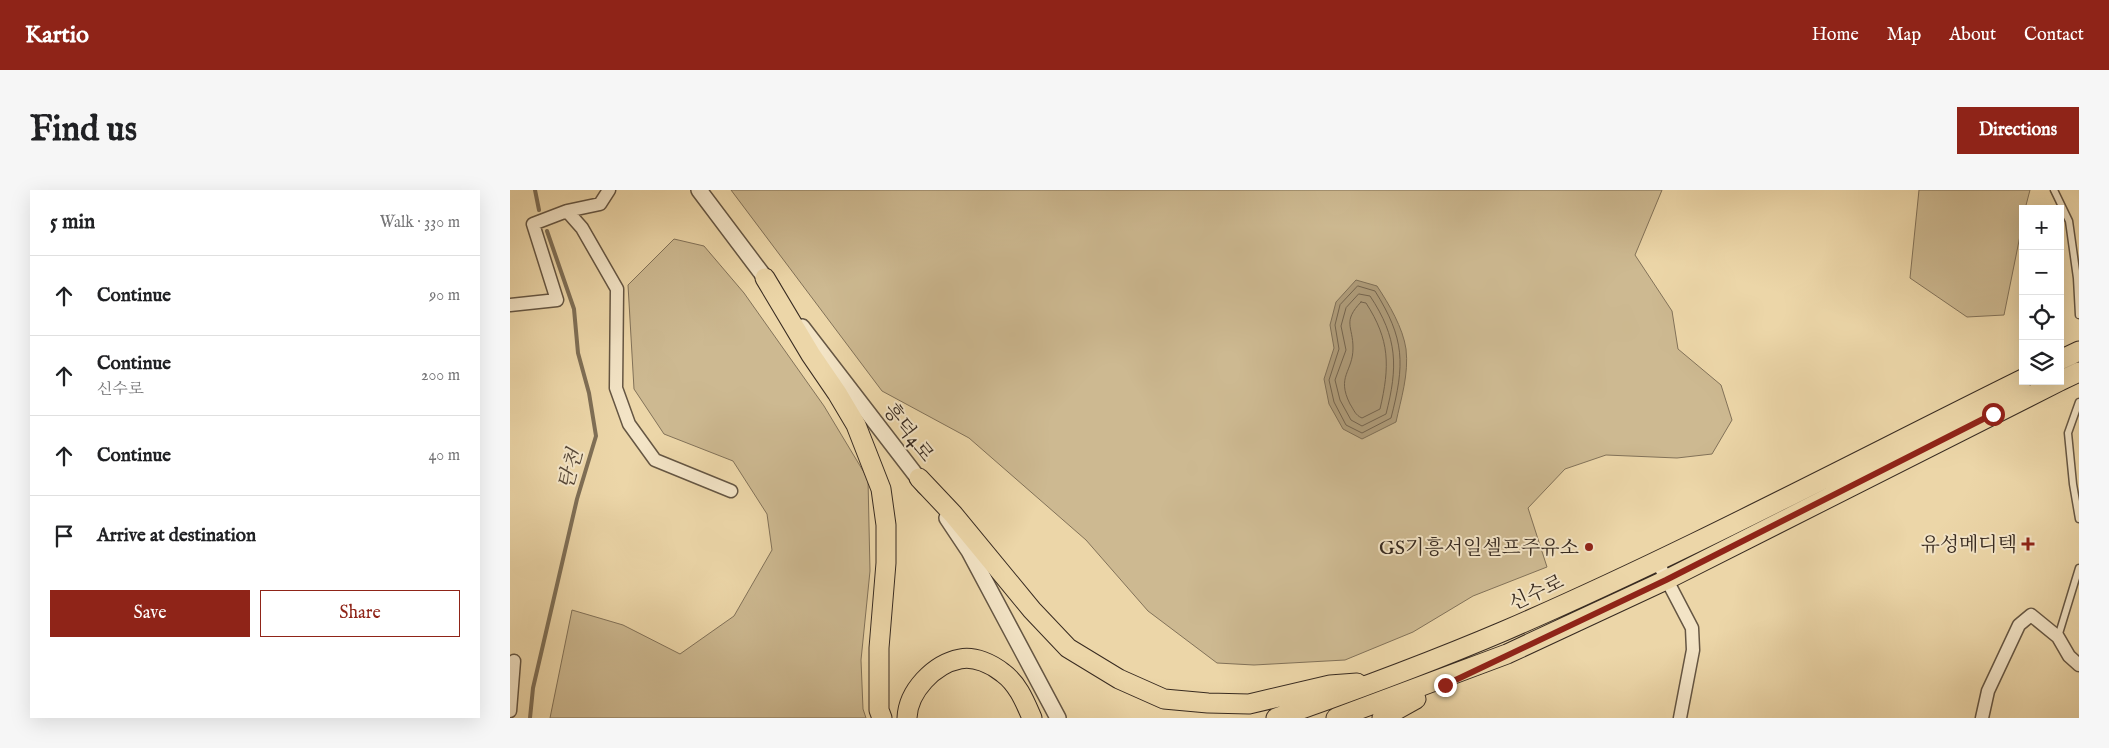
<!DOCTYPE html>
<meta charset="utf-8">
<style>
:root{--surface:#fff;--page:#f6f6f6;--text:#202124;--muted:#757577;--line:#e0e0e0;--accent:#8f2418}
body{margin:0;font-family:"IM FELL English","Noto Serif KR",serif;background:var(--page);color:var(--text)}
.controls{position:absolute;right:15px;top:15px;display:grid;overflow:hidden;border-radius:0px;box-shadow:0 5px 20px #0002}
.controls button{width:45px;height:45px;display:grid;place-items:center;padding:0;border:0;border-bottom:1px solid var(--line);background:var(--surface);color:var(--text);font:25px sans-serif}
.stop{position:absolute;width:15px;height:15px;margin:-11px;border:4px solid #8f2418;border-radius:50%;background:#fff}
.stop.end{background:#8f2418;border-color:#fff;box-shadow:0 1px 5px #0008}
.list{margin:0;padding:0;list-style:none}
h2{display:flex;justify-content:space-between;align-items:center;height:65px;margin:0;padding:0 20px;font-size:21px}
h2 small{font-size:16px;font-weight:400;color:var(--muted)}
.list li{display:grid;grid-template-columns:32px 1fr auto;gap:15px;align-items:center;box-sizing:border-box;height:80px;padding:0 20px;border-top:1px solid var(--line)}
.list b{display:block;font-size:19px;white-space:nowrap}
.list p{margin:0;font-size:16px;white-space:nowrap;color:var(--muted)}
.list em{font-size:16px;font-style:normal;color:var(--muted)}
.actions{display:flex;gap:10px;padding:15px 20px}
.actions a{flex:1;padding:11px 0;border:1px solid var(--accent);border-radius:0px;text-align:center;font-size:18px;color:var(--accent)}
.actions .main{background:var(--accent);color:#fff}
.icon{flex:none;width:28px;height:28px;fill:none;stroke:currentColor;stroke-width:2;stroke-linecap:round;stroke-linejoin:round}
.map{position:relative;flex:none;width:1569px;height:528px;overflow:hidden;border-radius:0px}
header{display:flex;align-items:center;gap:30px;box-sizing:border-box;height:70px;padding:0 25px;background:var(--accent);color:#fff}
header strong{font-size:24px}
nav{display:flex;gap:28px;margin-inline-start:auto;font-size:18px}
.intro{display:flex;align-items:center;justify-content:space-between;box-sizing:border-box;height:120px;padding:0 30px}
h1{margin:0;font-size:35px}
.button{padding:12px 22px;border-radius:0px;background:var(--accent);color:#fff;font-size:18px;font-weight:700}
main{display:flex;gap:30px;padding:0 30px}
aside{flex:1;background:var(--surface);border-radius:0px;box-shadow:0 5px 20px #0002}
.map>svg:first-child{display:block}
.green{fill:#cdb991;stroke:#827259}
.water{fill:#af9c7a;stroke:#7f6f56}
.lines{fill:none;stroke-linecap:round;stroke-linejoin:round}
.shore{stroke:#74644e;stroke-width:1}
.stream{stroke:#7f6f56;stroke-width:4}
.service-casing{stroke:#655643;stroke-width:9}
.minor-casing{stroke:#655643;stroke-width:15}
.tertiary-casing{stroke:#655643;stroke-width:18}
.primary-casing{stroke:#382b21;stroke-width:21}
.service{stroke:#f3e4c6;stroke-width:6}
.minor{stroke:#f3e4c6;stroke-width:12}
.tertiary{stroke:#f3e4c6;stroke-width:15}
.primary{stroke:#ecd6a8;stroke-width:19}
.route{stroke:#8f2418;stroke-width:6}
.poi-dot{fill:#8f2418;stroke:#f3e4c6;stroke-width:2}
.labels{text-anchor:middle;stroke-width:4;stroke-linejoin:round;paint-order:stroke}
.street-label{font-size:20px;fill:#382b21;stroke:#f3e4c6}
.poi-label{font-size:20px;fill:#382b21;stroke:#f3e4c6;text-anchor:end}
.water-label{font-size:21px;font-style:italic;fill:#564737;stroke:#f3e4c6}
</style>
<header>
<strong>Kartio</strong>
<nav><a>Home</a><a>Map</a><a>About</a><a>Contact</a></nav>
</header>
<div class="intro"><h1>Find us</h1><a class="button">Directions</a></div>
<main>
<aside>
<h2>5 min<small>Walk · 330 m</small></h2>
<ul class="list">
<li><svg class="icon" aria-label="ahead" viewBox="0 0 24 24"><path d="M12 20V5M6 11l6-6 6 6"/></svg><div><b>Continue</b></div><em>90 m</em></li>
<li><svg class="icon" aria-label="ahead" viewBox="0 0 24 24"><path d="M12 20V5M6 11l6-6 6 6"/></svg><div><b>Continue</b><p>신수로</p></div><em>200 m</em></li>
<li><svg class="icon" aria-label="ahead" viewBox="0 0 24 24"><path d="M12 20V5M6 11l6-6 6 6"/></svg><div><b>Continue</b></div><em>40 m</em></li>
<li><svg class="icon" aria-label="arrive" viewBox="0 0 24 24"><path d="M6 21V4h12l-3 4 3 4H6"/></svg><div><b>Arrive at destination</b></div></li>
</ul>
<div class="actions"><a class="main">Save</a><a>Share</a></div>
</aside>
<div class="map">
<svg width="1569" height="528" viewBox="0 0 1569 528">
<rect width="100%" height="100%" fill="#ecd6a8"/>
<filter id="stains"><feTurbulence type="fractalNoise" baseFrequency=".004" numOctaves="4"/><feColorMatrix values="0 0 0 0 .2 0 0 0 0 .09 0 0 0 0 .02 0 0 0 .5 -.17"/></filter>
<radialGradient id="worn" r=".72"><stop offset=".6" stop-color="#630" stop-opacity="0"/><stop offset="1" stop-color="#630" stop-opacity=".3"/></radialGradient>
<!-- green -->
<path class="green" d="M221,0H1152L1125,65L1162,121L1168,159L1211,195L1222,230L1202,264L1167,268L1096,265L1055,279L1018,318L1037,377L963,406L903,442L835,470L744,475L707,473L638,421L576,350L459,248L372,201Z
M1409,0H1520L1515,19H1513V31L1494,125L1457,127L1400,88Z
M164,49L194,56L234,103L314,216L358,289L360,381L351,470L353,519L356,528H40L62,420L113,435L170,464L224,426L262,360L257,324L223,271L154,244L124,199L118,95Z"/>
<!-- water -->
<path class="water" d="M846,90L867,96C879,114 893,138 896,159C899,184 891,209 886,232L852,249L833,239L819,214L814,189L824,158L820,135L826,112Z"/>
<g class="lines">
<!-- shore -->
<path class="shore" d="M848,96L865,101C895,149 895,174 881,228L852,243L836,235L824,212L819,190L829,159L825,135L830,115Z
M849,104L860,106C888,148 888,177 876,224L852,236L841,230L830,210L825,190L836,160L831,136L836,118Z
M851,112L856,113C880,150 880,176 870,219L852,228C845,225 844,220 840,214C826,186 843,182 843,158C843,136 832,132 851,112Z"/>
<!-- stream -->
<path class="stream" d="M25,0L29,20
M20,528L23,498L67,309L86,246L79,203L68,163L64,119L37,41"/>
<!-- service casing -->
<g class="service-casing">
<path id="service" d="M1544,0L1559,31L1567,88L1569,125
M1569,212L1558,243L1563,294L1569,329
M1548,447L1569,378"/>
</g>
<!-- minor casing -->
<g class="minor-casing">
<path id="minor" d="M57,21L72,38L107,99L106,198L119,234L145,270L221,301
M0,115L47,110L23,34L57,21L90,14L99,0
M1147,371L1182,438L1183,460L1170,528
M0,521L4,471
M1472,528L1478,501L1509,435L1521,425L1548,447L1559,466L1569,475"/>
</g>
<!-- tertiary casing -->
<g class="tertiary-casing">
<path id="tertiary" d="M189,0L262,97
M292,137L415,297
M437,328L459,361L548,528"/>
</g>
<!-- primary casing -->
<g class="primary-casing">
<path id="primary" d="M255,88L301,165L327,203L346,235L371,299L376,335V373L369,458V520L372,528
M1550,170L1569,161
M1550,191L1569,182
M409,288L443,324L522,420L558,458L609,489L654,509L698,513L739,514L820,495L847,493
M397,528C398,501 424,474 450,469C465,466 482,474 493,483C508,494 515,512 522,528
M766,528C843,501 919,473 994,441C1170,365 1341,274 1513,189
M826,528L997,464L1156,390L1550,191
M872,528L906,509"/>
</g>
<!-- service -->
<use href="#service" class="service"/>
<!-- minor -->
<use href="#minor" class="minor"/>
<!-- tertiary -->
<use href="#tertiary" class="tertiary"/>
<!-- primary -->
<use href="#primary" class="primary"/>
</g>
<g class="lines">
<!-- route -->
<path class="route" d="M935,495L1156,390L1483,224"/>
</g>
<!-- markers -->
<g class="poi-dot">
<path d="M1515.5 346.5h5v5h5v5h-5v5h-5v-5h-5v-5h5z"/>
<circle cx="1079" cy="357" r="5"/>
</g>
<g class="labels">
<!-- street labels -->
<g class="street-label">
<text transform="translate(399 242) rotate(52)" y="7">흥덕4로</text>
<text transform="translate(1026 402) rotate(-25)" y="7">신수로</text>
</g>
<!-- poi labels -->
<g class="poi-label">
<text x="1507" y="361">유성메디텍</text>
<text x="1069" y="364">GS기흥서일셀프주유소</text>
</g>
<!-- water labels -->
<g class="water-label">
<text transform="translate(60 279) rotate(-74)" y="7">탄천</text>
</g>
</g>
<rect width="100%" height="100%" filter="url(#stains)"/>
<rect width="100%" height="100%" fill="url(#worn)"/>
</svg>
<div class="controls">
<button>+</button>
<button>−</button>
<button><svg class="icon" aria-label="locate" viewBox="0 0 24 24"><circle cx="12" cy="12" r="6"/><path d="M12 2v4M12 18v4M2 12h4M18 12h4"/></svg></button>
<button><svg class="icon" aria-label="layers" viewBox="0 0 24 24"><path d="M12 4l9 5-9 5-9-5zM3 14l9 5 9-5"/></svg></button>
</div>
<div class="stop" style="left:1483px;top:224px"></div>
<div class="stop end" style="left:935px;top:495px"></div>
</div>
</main>
